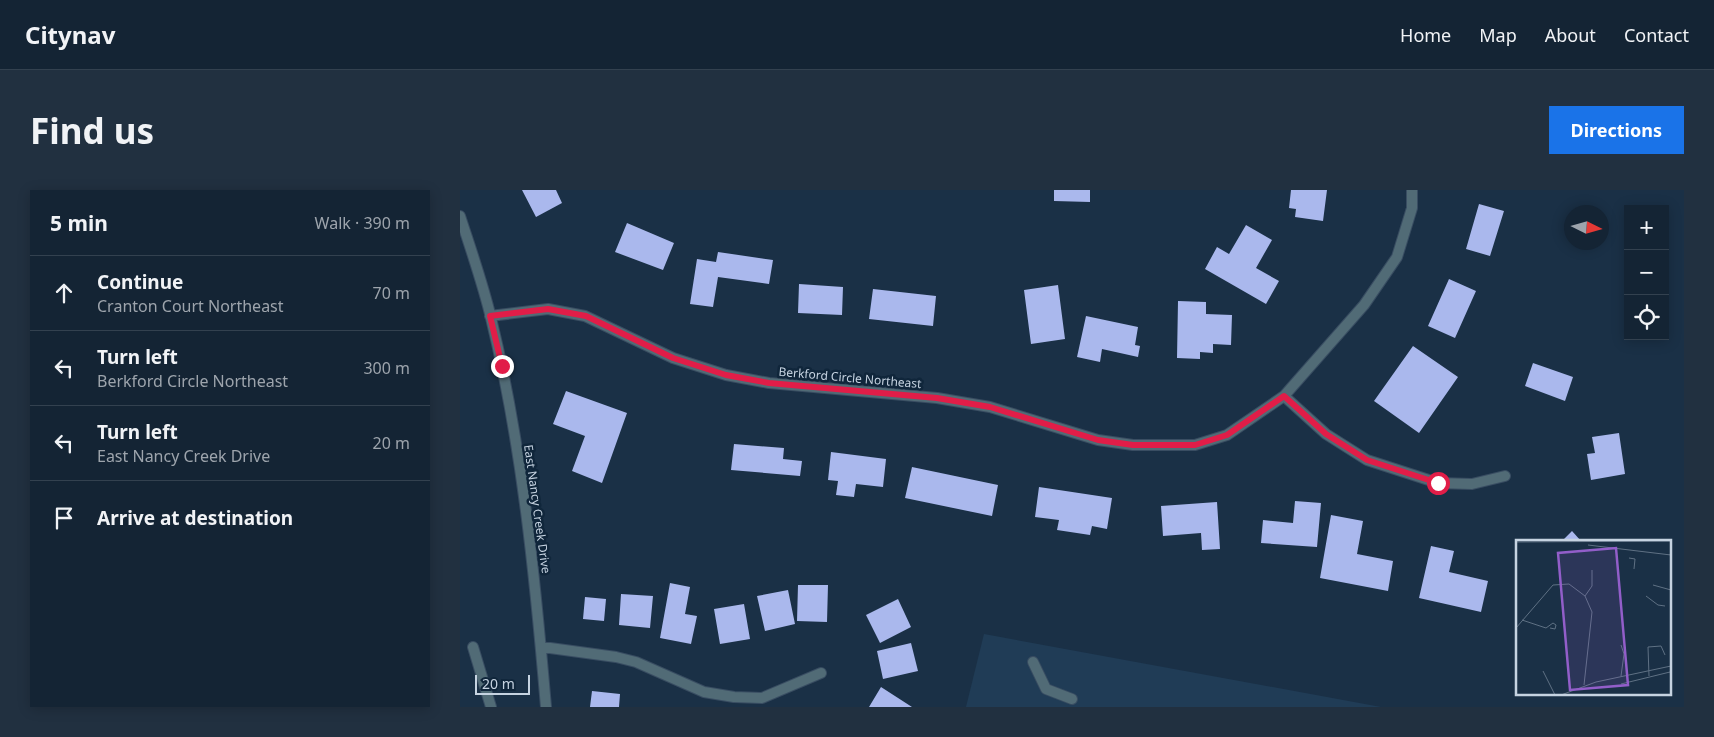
<!DOCTYPE html>
<meta charset="utf-8">
<style>
:root{--surface:#142434;--page:#213040;--text:#f1f3f6;--muted:#9da4ac;--line:#33414f;--accent:#1a73e8}
body{margin:0;font-family:"Noto Sans",sans-serif;background:var(--page);color:var(--text)}
.controls{position:absolute;right:15px;top:15px;display:grid;overflow:hidden;border-radius:0px;box-shadow:0 2px 12px #0003}
.controls button{width:45px;height:45px;display:grid;place-items:center;padding:0;border:0;border-bottom:1px solid var(--line);background:var(--surface);color:var(--text);font:25px sans-serif}
.compass{position:absolute;left:1104px;top:15px;width:45px;height:45px;border-radius:50%;background:var(--surface);box-shadow:0 2px 12px #0003;rotate:95deg}
.scale{position:absolute;left:15px;bottom:12px;width:55px;box-sizing:border-box;padding-left:5px;border:2px solid #c6d3e1;border-top:0;font-size:14px;line-height:18px;white-space:nowrap;color:#c6d3e1;-webkit-text-stroke:4px #10263b;paint-order:stroke}
.stop{position:absolute;width:15px;height:15px;margin:-11px;border:4px solid #e11d48;border-radius:50%;background:#fff}
.stop.end{background:#e11d48;border-color:#fff;box-shadow:0 1px 5px #0008}
.list{margin:0;padding:0;list-style:none}
h2{display:flex;justify-content:space-between;align-items:center;height:65px;margin:0;padding:0 20px;font-size:21px}
h2 small{font-size:16px;font-weight:400;color:var(--muted)}
.list li{display:grid;grid-template-columns:32px 1fr auto;gap:15px;align-items:center;box-sizing:border-box;height:75px;padding:0 20px;border-top:1px solid var(--line)}
.list b{display:block;font-size:19px;white-space:nowrap}
.list p{margin:0;font-size:16px;white-space:nowrap;color:var(--muted)}
.list em{font-size:16px;font-style:normal;color:var(--muted)}
.icon{flex:none;width:28px;height:28px;fill:none;stroke:currentColor;stroke-width:2;stroke-linecap:round;stroke-linejoin:round}
.map{position:relative;flex:none;width:1224px;height:517px;overflow:hidden;border-radius:0px}
header{display:flex;align-items:center;gap:30px;box-sizing:border-box;height:70px;padding:0 25px;background:var(--surface);border-bottom:1px solid var(--line)}
header strong{font-size:24px}
nav{display:flex;gap:28px;margin-inline-start:auto;font-size:18px}
.intro{display:flex;align-items:center;justify-content:space-between;box-sizing:border-box;height:120px;padding:0 30px}
h1{margin:0;font-size:35px}
.button{padding:12px 22px;border-radius:0px;background:var(--accent);color:#fff;font-size:18px;font-weight:700}
main{display:flex;gap:30px;padding:0 30px}
aside{flex:1;background:var(--surface);border-radius:0px;box-shadow:0 2px 12px #0003}
.map>svg:first-child{display:block}
.built{fill:#203c56}
.building{fill:#aab8ed}
.lines{fill:none;stroke-linecap:round;stroke-linejoin:round}
.lane-casing{stroke:#394d62;stroke-width:12}
.street-casing{stroke:#394d62;stroke-width:12}
.lane{stroke:#516b76;stroke-width:10}
.street{stroke:#516b76;stroke-width:10}
.route{stroke:#e11d48;stroke-width:6}
.labels{text-anchor:middle;stroke-width:5;stroke-linejoin:round;paint-order:stroke}
.street-label{font-size:12px;fill:#c6d3e1;stroke:#10263b}
.inset-road{fill:none;stroke:#5f7184;stroke-width:1}
.view{fill:#925ec9;fill-opacity:0.15;stroke:#925ec9;stroke-width:2.5}
.inset-edge{fill:none;stroke:#c6d3e1;stroke-width:2.5}
</style>
<header>
<strong>Citynav</strong>
<nav><a>Home</a><a>Map</a><a>About</a><a>Contact</a></nav>
</header>
<div class="intro"><h1>Find us</h1><a class="button">Directions</a></div>
<main>
<aside>
<h2>5 min<small>Walk · 390 m</small></h2>
<ul class="list">
<li><svg class="icon" aria-label="ahead" viewBox="0 0 24 24"><path d="M12 20V5M6 11l6-6 6 6"/></svg><div><b>Continue</b><p>Cranton Court Northeast</p></div><em>70 m</em></li>
<li><svg class="icon" aria-label="left" viewBox="0 0 24 24"><path d="M17 20v-9H6M10 6l-5 5 5 5"/></svg><div><b>Turn left</b><p>Berkford Circle Northeast</p></div><em>300 m</em></li>
<li><svg class="icon" aria-label="left" viewBox="0 0 24 24"><path d="M17 20v-9H6M10 6l-5 5 5 5"/></svg><div><b>Turn left</b><p>East Nancy Creek Drive</p></div><em>20 m</em></li>
<li><svg class="icon" aria-label="arrive" viewBox="0 0 24 24"><path d="M6 21V4h12l-3 4 3 4H6"/></svg><div><b>Arrive at destination</b></div></li>
</ul>
</aside>
<div class="map">
<svg width="1224" height="517" viewBox="0 0 1224 517">
<rect width="100%" height="100%" fill="#1a3046"/>
<!-- built -->
<path class="built" d="M524,444L921,517H506Z"/>
<!-- building -->
<path class="building" d="M62,0H96L102,13L76,27Z
M594,0H630V12L594,11Z
M831,0H867L863,31L835,27L836,19L829,18Z
M1019,14L1044,21L1030,66L1006,59Z
M167,33L214,53L203,80L155,62Z
M786,35L812,50L796,78L819,91L806,114L745,79L757,57L769,64Z
M258,62L313,70L309,94L258,87L253,117L230,114L237,69L256,72Z
M989,89L1016,101L995,148L968,136Z
M339,94L383,97L382,125L338,123Z
M598,95L605,149L571,154L564,100Z
M413,99L476,106L473,136L409,129Z
M718,111L746,112V124L772,125L771,155L753,154V163L740,162V169L717,168Z
M626,126L678,137L675,155L680,156L678,167L642,159L640,172L617,167Z
M953,156L998,187L959,243L914,211Z
M1073,173L1113,187L1105,211L1065,196Z
M106,201L167,223L142,293L112,281L125,246L93,234Z
M1159,243L1165,284L1131,290L1127,264L1135,263L1132,247Z
M274,254L324,258L323,269L342,271L340,286L271,280Z
M371,262L426,269L423,297L396,294L394,307L376,305L378,291L368,290Z
M452,277L538,295L532,326L445,308Z
M579,297L652,308L647,339L632,336L630,345L597,340L599,330L575,327Z
M835,311L861,313L857,357L801,353L803,330L833,333Z
M757,312L760,359L742,360L741,343L703,346L701,316Z
M871,325L903,331L897,364L933,371L928,401L860,388Z
M1112,341L1121,351H1102Z
M971,356L994,361L989,382L1028,391L1021,422L959,408Z
M210,393L230,397L225,424L237,426L231,454L200,448Z
M338,395H368L367,432L337,431Z
M328,400L335,434L305,441L297,406Z
M161,404L193,406L190,438L159,435Z
M125,407L146,409L144,431L123,429Z
M438,409L451,437L420,453L406,425Z
M284,414L290,449L260,454L254,419Z
M451,453L458,481L423,489L417,461Z
M421,497L452,517H409Z
M132,501L160,504L159,517H130Z"/>
<g class="lines">
<!-- lane casing -->
<g class="lane-casing">
<path id="lane" d="M573,472L586,499L612,509"/>
</g>
<!-- street casing -->
<g class="street-casing">
<path id="street" d="M0,26C11,60 23,94 31,128C62,255 75,387 86,517
M30,126L88,119L125,126L213,168L266,185L309,193L477,208L530,217L638,250L673,255H735L767,245L824,206L904,115L937,67L952,18V0
M824,206L866,244L907,270L978,293L1012,294L1045,286
M13,457L31,517
M81,458H90L156,467L176,472L244,502L274,507L302,508L361,483"/>
</g>
<!-- lane -->
<use href="#lane" class="lane"/>
<!-- street -->
<use href="#street" class="street"/>
</g>
<g class="lines">
<!-- route -->
<path class="route" d="M42,176L30,126L88,119L126,126L213,168L266,185L309,193L477,208L530,217L638,250L673,255H735L767,245L824,206L866,244L907,270L978,293"/>
</g>
<g class="labels">
<!-- street labels -->
<g class="street-label">
<text transform="translate(390 188) rotate(5)" y="4">Berkford Circle Northeast</text>
<text transform="translate(77 319) rotate(82)" y="4">East Nancy Creek Drive</text>
</g>
</g>
<!-- overview -->
<g transform="translate(1056 350)">
<rect width="155" height="155" fill="#1a3046"/>
<path class="inset-road" d="M0,2L155,1M72,5L155,15M113,18L119,19L118,29M137,45L155,50M69,56L76,46V30M130,56L142,65L149,66M6,80L30,88L37,83L40,85L39,89L34,88M0,88L37,45L53,44L69,56L76,72L68,145M27,131L39,155M105,136L108,114L105,105M133,136L132,107L145,106L149,115M105,144L154,132M45,155L80,142L155,126"/>
<path class="view" d="M100,8L112,145L54,150L42,13Z"/>
<rect width="155" height="155" class="inset-edge"/>
</g>
</svg>
<div class="controls">
<button>+</button>
<button>−</button>
<button><svg class="icon" aria-label="locate" viewBox="0 0 24 24"><circle cx="12" cy="12" r="6"/><path d="M12 2v4M12 18v4M2 12h4M18 12h4"/></svg></button>
</div>
<svg class="compass" viewBox="-18 -18 36 36"><path d="M0-13l5 13h-10z" fill="#e53935"/><path d="M0 13l5-13h-10z" fill="#9da4ac"/></svg>
<div class="scale">20 m</div>
<div class="stop" style="left:978px;top:293px"></div>
<div class="stop end" style="left:42px;top:176px"></div>
</div>
</main>
